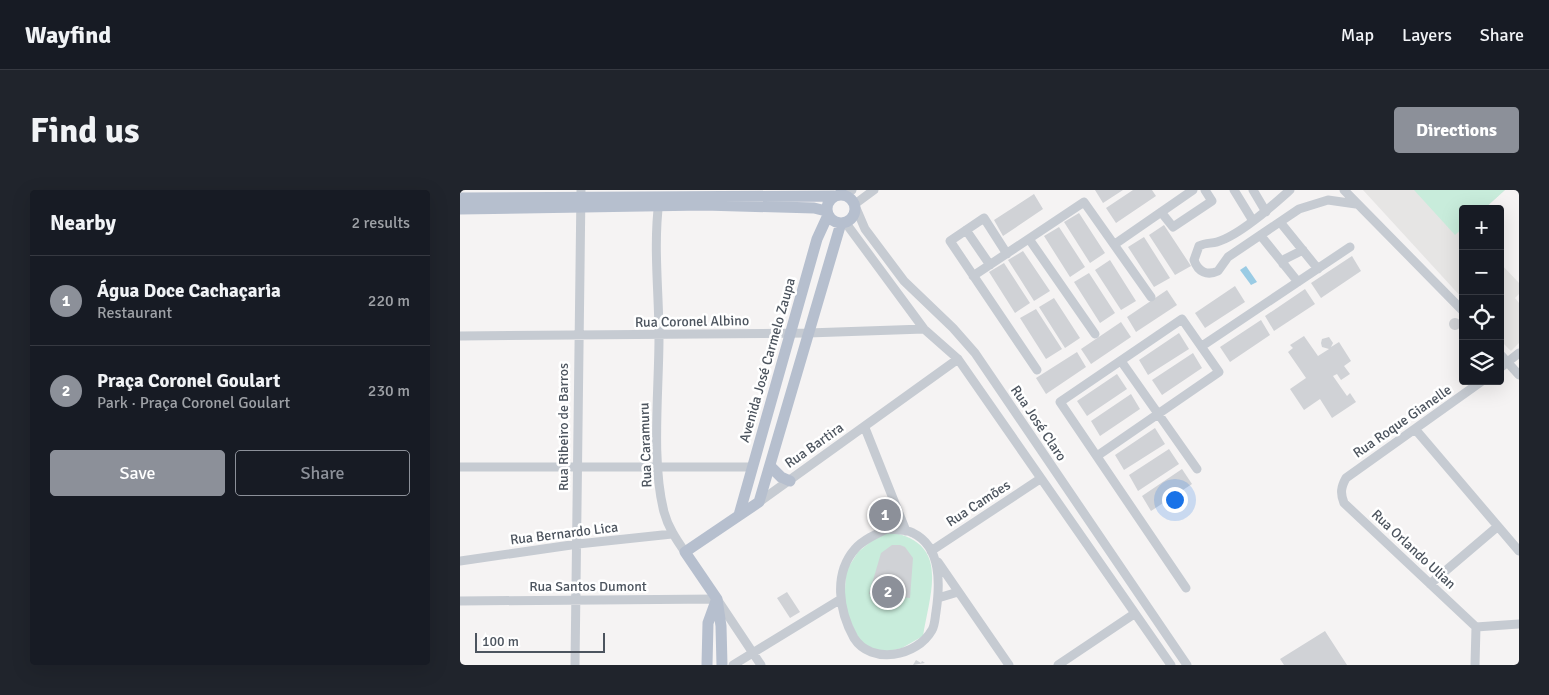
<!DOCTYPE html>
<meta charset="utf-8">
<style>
:root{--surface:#171b24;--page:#20242c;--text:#f1f3f6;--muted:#9ea1a6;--line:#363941;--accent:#8c9099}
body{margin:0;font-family:Signika,sans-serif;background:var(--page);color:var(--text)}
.controls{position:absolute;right:15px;top:15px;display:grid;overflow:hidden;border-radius:5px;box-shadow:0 5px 20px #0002}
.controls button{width:45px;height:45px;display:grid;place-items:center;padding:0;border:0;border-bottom:1px solid var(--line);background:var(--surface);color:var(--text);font:25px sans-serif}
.scale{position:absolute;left:15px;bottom:12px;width:130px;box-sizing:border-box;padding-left:5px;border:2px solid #4c545e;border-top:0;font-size:14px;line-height:18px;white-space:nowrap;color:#4c545e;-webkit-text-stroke:4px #fff;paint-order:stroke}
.you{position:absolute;left:714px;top:309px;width:18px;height:18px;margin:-12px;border:4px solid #fff;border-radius:50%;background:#1a73e8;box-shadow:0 0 0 8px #1a73e833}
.badge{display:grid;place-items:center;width:32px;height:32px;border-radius:50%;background:var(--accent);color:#fff;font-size:16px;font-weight:700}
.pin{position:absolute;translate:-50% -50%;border:2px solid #fff;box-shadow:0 1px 5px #0006}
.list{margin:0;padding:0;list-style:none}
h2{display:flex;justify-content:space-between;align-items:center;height:65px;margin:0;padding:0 20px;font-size:21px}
h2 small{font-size:16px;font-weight:400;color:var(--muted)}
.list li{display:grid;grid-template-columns:32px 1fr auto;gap:15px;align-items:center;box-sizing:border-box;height:90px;padding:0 20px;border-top:1px solid var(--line)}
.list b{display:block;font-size:19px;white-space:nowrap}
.list p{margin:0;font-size:16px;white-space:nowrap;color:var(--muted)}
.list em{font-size:16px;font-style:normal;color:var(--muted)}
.actions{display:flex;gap:10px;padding:15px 20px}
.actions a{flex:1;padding:11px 0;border:1px solid var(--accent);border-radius:5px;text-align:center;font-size:18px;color:var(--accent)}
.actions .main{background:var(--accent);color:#fff}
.icon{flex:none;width:28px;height:28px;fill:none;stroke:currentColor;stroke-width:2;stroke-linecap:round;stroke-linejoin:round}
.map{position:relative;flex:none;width:1059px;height:475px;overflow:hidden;border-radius:5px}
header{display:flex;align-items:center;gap:30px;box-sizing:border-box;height:70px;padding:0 25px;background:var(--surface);border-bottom:1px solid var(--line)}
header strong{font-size:24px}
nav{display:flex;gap:28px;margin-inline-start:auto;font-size:18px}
.intro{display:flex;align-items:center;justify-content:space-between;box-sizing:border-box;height:120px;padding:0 30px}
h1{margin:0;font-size:35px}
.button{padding:12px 22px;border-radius:5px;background:var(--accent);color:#fff;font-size:18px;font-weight:700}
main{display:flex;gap:30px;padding:0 30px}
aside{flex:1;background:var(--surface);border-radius:5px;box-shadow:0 5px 20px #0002}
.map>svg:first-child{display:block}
.education{fill:#e6e5e4}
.green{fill:#c8ecdb}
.water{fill:#9acbe4}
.building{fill:#d0d2d6}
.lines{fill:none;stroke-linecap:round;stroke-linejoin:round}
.minor{stroke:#c6cbd2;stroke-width:9}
.major{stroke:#b6bfce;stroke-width:11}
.labels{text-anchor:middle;stroke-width:5;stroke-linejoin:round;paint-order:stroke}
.street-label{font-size:14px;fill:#4c545e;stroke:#fff}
</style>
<header>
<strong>Wayfind</strong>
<nav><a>Map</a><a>Layers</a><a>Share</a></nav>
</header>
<div class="intro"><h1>Find us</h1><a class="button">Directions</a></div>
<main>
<aside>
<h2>Nearby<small>2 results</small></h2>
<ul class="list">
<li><span class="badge">1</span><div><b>Água Doce Cachaçaria</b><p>Restaurant</p></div><em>220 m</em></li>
<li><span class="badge">2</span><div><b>Praça Coronel Goulart</b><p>Park · Praça Coronel Goulart</p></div><em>230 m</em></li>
</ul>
<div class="actions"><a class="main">Save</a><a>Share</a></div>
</aside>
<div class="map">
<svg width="1059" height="475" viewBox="0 0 1059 475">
<rect width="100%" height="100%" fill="#f5f3f3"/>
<!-- education -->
<path class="education" d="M903,0H1045L1024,19H1003V109Z
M1040,73L1059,93V104L1055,108L1059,113V153L1051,161L1040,150Z"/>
<!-- green -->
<path class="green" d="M954,0H1045L1024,19H1003V38L995,45Z
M429,342C491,352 470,402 463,446L442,458L422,463L401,453L384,419L386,381L398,362L413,350Z"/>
<!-- water -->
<path class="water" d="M786,76L797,92L791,95L780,80Z"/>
<!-- building -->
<path class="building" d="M635,0H663L643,13Z
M673,0H692L696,6L656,33L646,18Z
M574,4L583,19L543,46L534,30Z
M619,23L645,63L630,73L604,32Z
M704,35L731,76L715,85L689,45Z
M599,37L625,77L610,87L584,46Z
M684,47L710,88L694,97L668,57Z
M563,61L590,101L574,111L548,70Z
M892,66L901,81L861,108L851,93Z
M650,70L676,111L661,120L635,80Z
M544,73L570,113L555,123L529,82Z
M629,83L655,123L640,133L614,92Z
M775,96L785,112L745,138L735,123Z
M845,99L855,114L814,141L805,126Z
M707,100L717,115L676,142L667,127Z
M594,108L620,148L605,158L579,117Z
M576,119L602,159L586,169L560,128Z
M989 134a6 6 0 1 1 12 0a6 6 0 1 1-12 0Z
M801,130L810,145L770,172L760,157Z
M661,132L671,147L631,174L621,159Z
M719,143L729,159L688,185L679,170Z
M844,146L858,166L869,159L862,157L861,153L862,149L869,147L873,153L871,157L879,152L891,171L884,176L890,184L881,190L877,184L873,186L887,206L890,203L896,212L872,228L860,209L844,220L830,199L846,188L828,162L833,158L830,155Z
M617,162L626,177L586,204L576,188Z
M733,163L742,178L702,205L692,190Z
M657,184L667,199L627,226L617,211Z
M671,204L680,219L640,246L631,231Z
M695,238L705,254L664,280L655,265Z
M709,259L719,274L678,301L669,285Z
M722,279L732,294L691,321L682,306Z
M428,315L434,329L423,335L417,321Z
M432,355H440L445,357L453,368L450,408L409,404L421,363Z
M327,402L340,422L330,428L317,408Z
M865,441L887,475H824L820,469Z
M456,470L461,473L462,471L465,473L453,475Z"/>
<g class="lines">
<!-- minor -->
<path class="minor" d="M774,0L793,31
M793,0L806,22
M830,0C812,16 780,45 757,52C751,54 746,52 739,56L734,70C738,82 747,86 758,81L768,67L839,19L868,10L896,14
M884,0L1003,121
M385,5L392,0
M199,11C193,56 199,102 199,147C199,201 191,271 204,322C208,337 216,349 225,362
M395,14L414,0
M396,18L405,39L444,91L493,138L515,163L727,475
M701,22L713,37L752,11L745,0
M385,32L464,139L498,169L711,475
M820,32L858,79
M506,40L530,75
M801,46L838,92
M569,49L635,144
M655,54L733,0
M547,64L524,28L490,51L577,180
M823,74L825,69L843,60
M513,86L624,12L691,107
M0,146L348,143L464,139
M742,156L890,57
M1040,164L1059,185
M661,171L737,279
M1040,178L1059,163
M405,238L446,341
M955,239L1059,361
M637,266L759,182L722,129L600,212L726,398
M0,277H293
M299,312L498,169
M427,339C435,340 446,339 453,343C482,357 480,395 476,422C475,427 475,435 472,440C457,467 411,475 394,448C379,421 373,384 395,359C403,350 416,344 427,339Z
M471,361L580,289
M0,371L118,354L212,344
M478,372L549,475
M970,394L1037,337
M478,408L498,402
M0,411L257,409L301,475
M1016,437L884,313C880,303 881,297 886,288L1022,191
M1016,437L1059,434
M115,475L121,0
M273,475L381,409
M598,475L674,424
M1015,475L1016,437"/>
<!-- major -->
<path class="major" d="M367 19a14 14 0 1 1 28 0a14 14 0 1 1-28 0Z
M0,8L374,6
M0,19L244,15L354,18L366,21
M310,276L321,287L330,291
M279,325L357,49L368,25
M247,475L248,433L256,411
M262,475L261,436L257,409L225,362L299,312L381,33"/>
</g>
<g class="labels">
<!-- street labels -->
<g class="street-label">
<text transform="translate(232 131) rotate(-1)" y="5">Rua Coronel Albino</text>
<text transform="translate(307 170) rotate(-74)" y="5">Avenida José Carmelo Zaupa</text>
<text transform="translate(942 231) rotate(-35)" y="5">Rua Roque Gianelle</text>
<text transform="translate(579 233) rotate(56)" y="5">Rua José Claro</text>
<text transform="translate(103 237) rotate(-90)" y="5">Rua Ribeiro de Barros</text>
<text transform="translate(185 255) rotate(-92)" y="5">Rua Caramuru</text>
<text transform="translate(354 255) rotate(-35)" y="5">Rua Bartira</text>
<text transform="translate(518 313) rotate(-33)" y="5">Rua Camões</text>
<text transform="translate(104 343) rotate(-7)" y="5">Rua Bernardo Lica</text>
<text transform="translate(954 359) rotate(43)" y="5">Rua Orlando Ulian</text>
<text x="128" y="401">Rua Santos Dumont</text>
</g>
</g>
</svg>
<div class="controls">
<button>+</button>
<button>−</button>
<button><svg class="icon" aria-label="locate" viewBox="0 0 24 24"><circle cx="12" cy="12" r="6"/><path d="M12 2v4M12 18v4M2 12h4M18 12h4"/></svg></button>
<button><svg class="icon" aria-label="layers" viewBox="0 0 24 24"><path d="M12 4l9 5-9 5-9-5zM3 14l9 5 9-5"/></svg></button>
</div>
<div class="scale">100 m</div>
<div class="you"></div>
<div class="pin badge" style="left:425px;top:325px">1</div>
<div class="pin badge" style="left:428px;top:402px">2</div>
</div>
</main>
